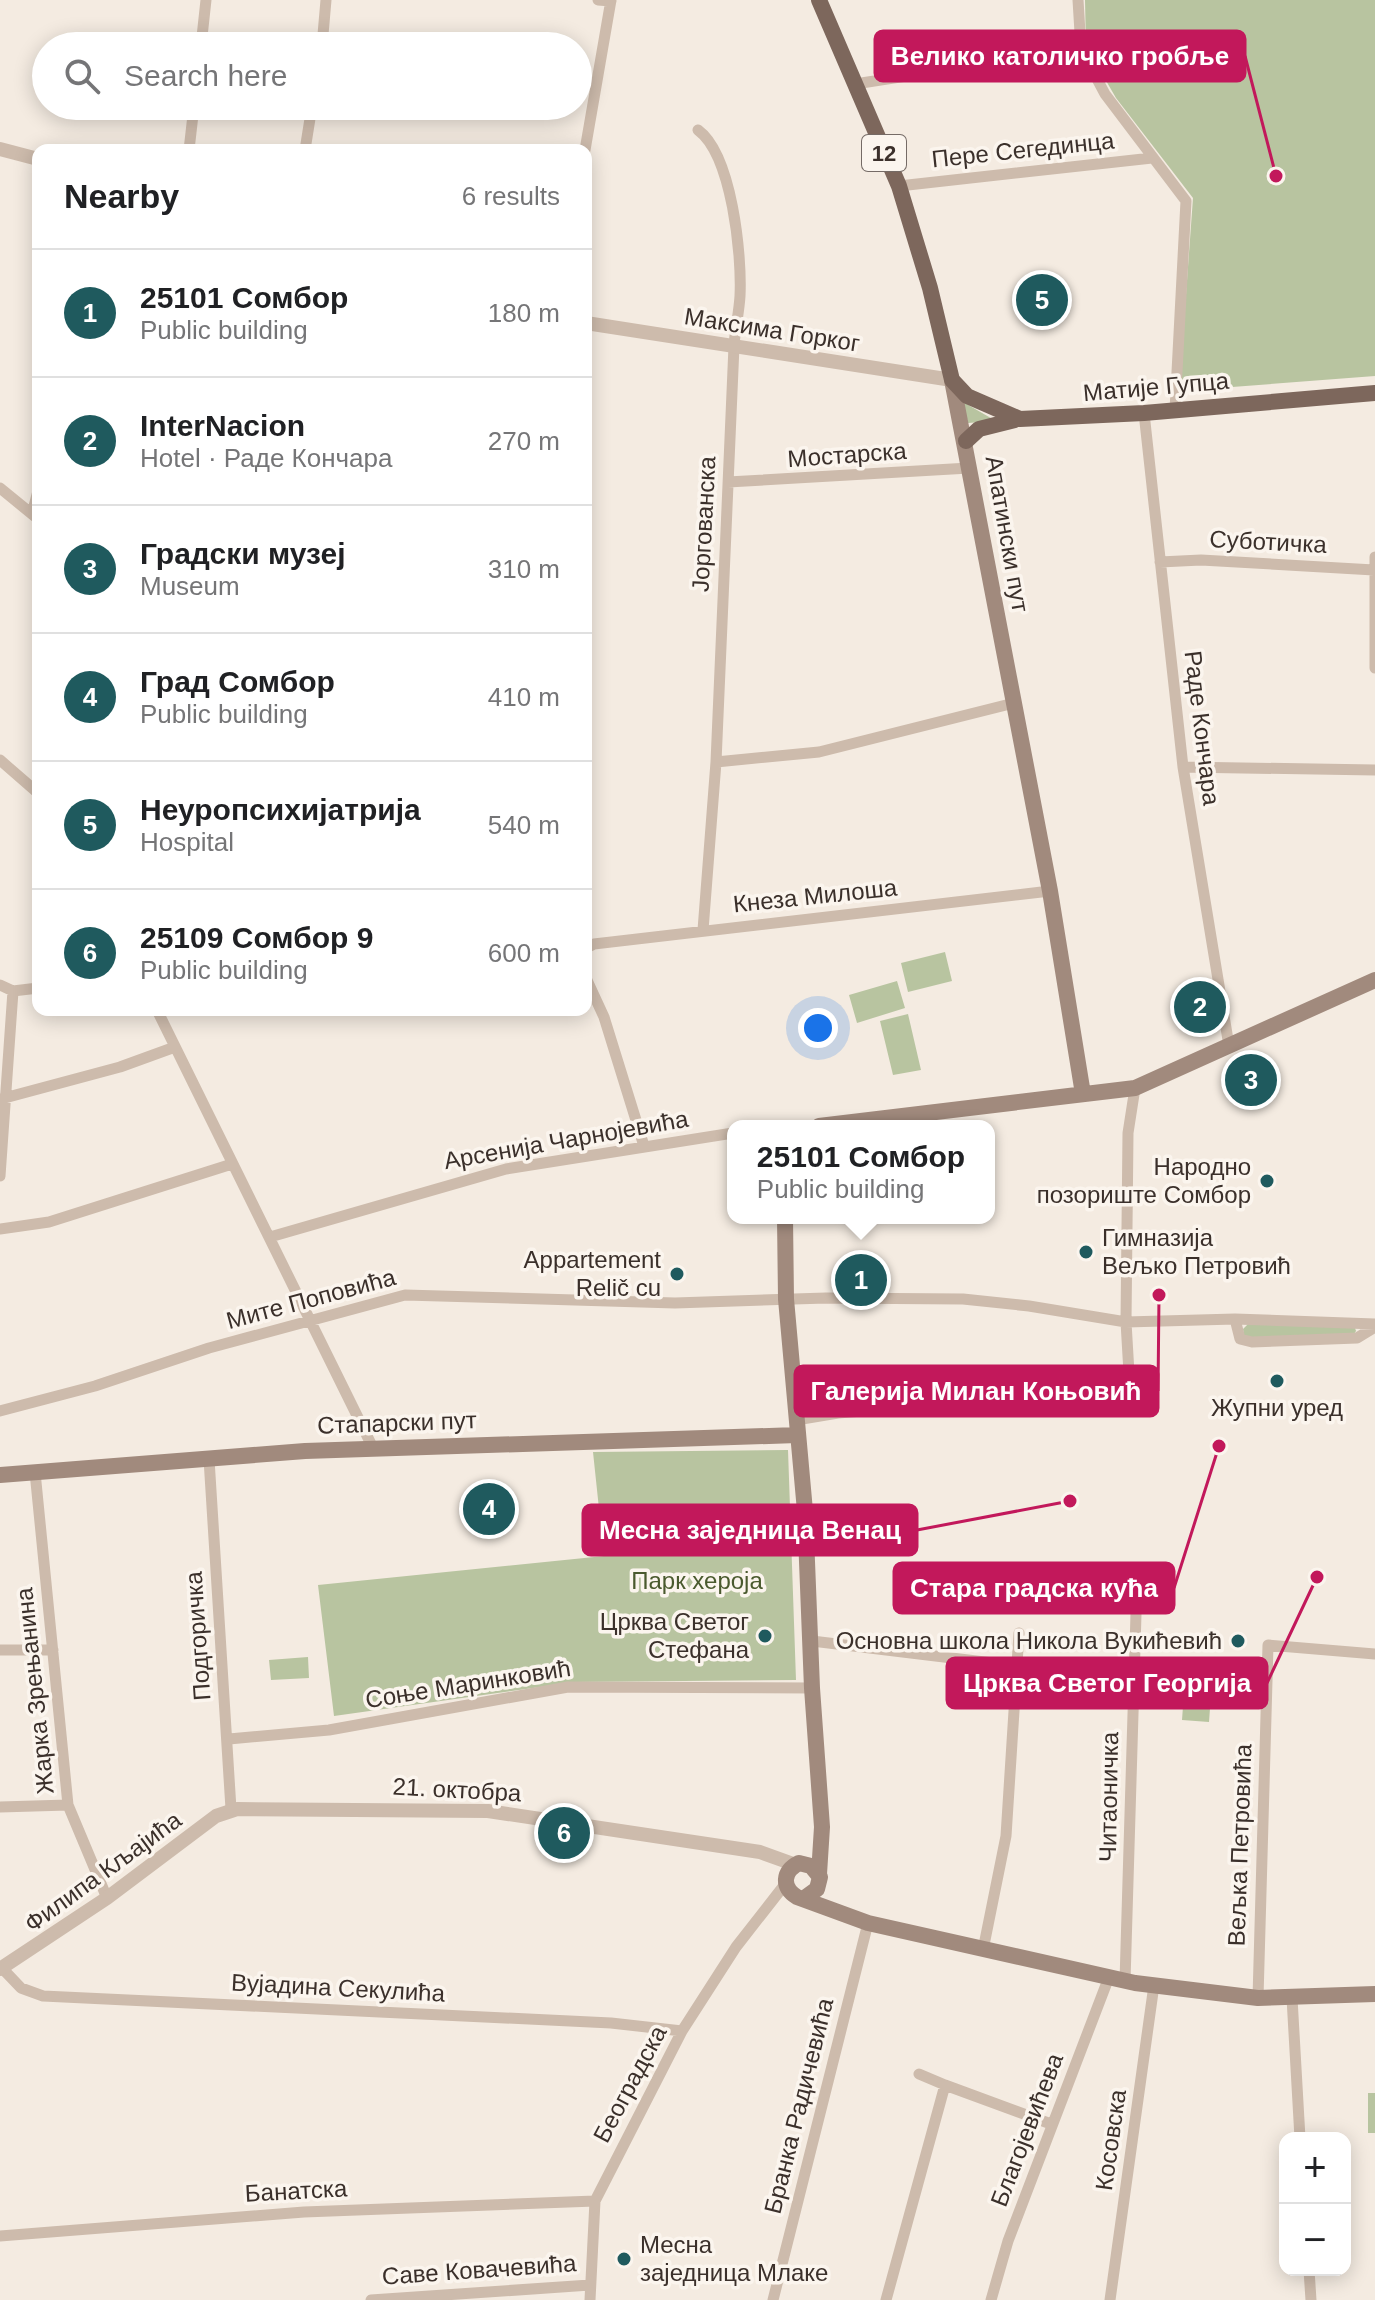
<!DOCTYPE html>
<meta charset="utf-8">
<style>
:root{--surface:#fff;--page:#f6f6f6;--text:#202124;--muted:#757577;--line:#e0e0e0;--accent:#1f5a5e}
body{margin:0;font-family:Arial,sans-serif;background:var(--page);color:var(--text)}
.controls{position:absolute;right:24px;bottom:24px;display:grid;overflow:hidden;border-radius:16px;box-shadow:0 4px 20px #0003}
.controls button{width:72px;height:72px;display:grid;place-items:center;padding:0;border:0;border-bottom:2px solid var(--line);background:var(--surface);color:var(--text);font:40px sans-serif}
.you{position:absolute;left:818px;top:1028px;width:28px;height:28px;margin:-20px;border:6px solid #fff;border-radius:50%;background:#1a73e8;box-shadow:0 0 0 12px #1a73e833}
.badge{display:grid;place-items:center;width:52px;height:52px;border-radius:50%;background:var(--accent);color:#fff;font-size:26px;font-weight:700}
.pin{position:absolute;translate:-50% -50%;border:4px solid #fff;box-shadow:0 2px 8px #0006}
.popup{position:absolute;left:727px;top:1120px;width:268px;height:104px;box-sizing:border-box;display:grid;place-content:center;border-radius:16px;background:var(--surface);filter:drop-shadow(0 2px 6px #0005);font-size:26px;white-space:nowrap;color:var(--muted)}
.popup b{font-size:30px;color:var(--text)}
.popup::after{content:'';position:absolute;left:50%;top:100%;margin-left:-16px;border:16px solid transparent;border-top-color:var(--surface)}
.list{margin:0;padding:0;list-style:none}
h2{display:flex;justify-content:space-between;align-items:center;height:104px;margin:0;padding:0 32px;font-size:34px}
h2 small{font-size:26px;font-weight:400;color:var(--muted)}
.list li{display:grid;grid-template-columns:52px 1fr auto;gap:24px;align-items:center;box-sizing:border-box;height:128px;padding:0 32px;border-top:2px solid var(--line)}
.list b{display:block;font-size:30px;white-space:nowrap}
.list p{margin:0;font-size:26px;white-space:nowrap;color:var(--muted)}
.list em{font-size:26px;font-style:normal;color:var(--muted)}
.icon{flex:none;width:44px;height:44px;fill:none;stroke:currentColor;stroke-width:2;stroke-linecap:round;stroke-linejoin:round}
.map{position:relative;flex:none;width:1375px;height:2300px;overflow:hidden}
.search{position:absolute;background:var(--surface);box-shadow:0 4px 20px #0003;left:32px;top:32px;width:560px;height:88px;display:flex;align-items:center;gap:20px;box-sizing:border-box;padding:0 28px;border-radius:44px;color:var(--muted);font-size:30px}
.panel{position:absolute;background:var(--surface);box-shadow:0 4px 20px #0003;left:32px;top:144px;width:560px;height:872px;border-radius:16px}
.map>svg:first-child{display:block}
.green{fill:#b8c4a0}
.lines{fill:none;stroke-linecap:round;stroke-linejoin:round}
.minor{stroke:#cdbbac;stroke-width:11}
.tertiary{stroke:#cdbbac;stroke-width:14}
.secondary{stroke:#a18a7d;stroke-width:16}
.primary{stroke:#7d675c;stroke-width:16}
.poi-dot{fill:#1f5a5e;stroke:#fbf5ee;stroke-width:3}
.labels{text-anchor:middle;stroke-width:7;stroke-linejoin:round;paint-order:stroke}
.shield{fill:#fbf5ee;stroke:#756b66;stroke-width:2}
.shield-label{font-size:22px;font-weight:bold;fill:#3b302b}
.street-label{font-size:24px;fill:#3b302b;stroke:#fbf5ee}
.poi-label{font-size:24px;fill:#3b302b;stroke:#fbf5ee;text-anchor:end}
.park-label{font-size:24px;fill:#4a5a2e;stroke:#fbf5ee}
.leader{fill:none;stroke:#c2185b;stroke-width:3}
.callout-dot{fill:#c2185b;stroke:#fbf5ee;stroke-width:3}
.callout{fill:#c2185b;stroke:#c2185b;stroke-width:3}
.callout-label{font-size:26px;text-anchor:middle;font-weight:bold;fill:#fff}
</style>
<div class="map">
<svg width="1375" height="2300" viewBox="0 0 1375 2300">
<rect width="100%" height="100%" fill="#f4ebe1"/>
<!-- green -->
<path class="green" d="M1085,0H1375V376L1179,391L1193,198L1116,98L1086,46Z
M963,402L996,421L968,423Z
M945,952L952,981L908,992L901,963Z
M897,981L905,1008L857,1023L849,995Z
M908,1014L921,1070L893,1075L880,1021Z
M1249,1323L1355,1328L1356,1331L1354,1334L1251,1340L1244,1336L1243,1329Z
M788,1450L796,1680L576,1682L334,1716L318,1585L604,1556L593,1452Z
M308,1657L309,1678L271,1680L269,1660Z
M1186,1665L1213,1667L1209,1722L1182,1720Z
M1368,2093H1375V2133H1368Z"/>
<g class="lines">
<!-- minor -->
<path class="minor" d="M598,0L611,1
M1078,0L1081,49L1105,94L1186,201L1175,410
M201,46L206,0
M322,46L326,0
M855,84L1081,49
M698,130C732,155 742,255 740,296C739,313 735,329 734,346L716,762L703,930
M189,150L194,106
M305,150L312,106
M585,150L611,0
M899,186L1152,158
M1144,413L1183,767L1229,1046
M728,482L969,468
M0,488L38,519
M32,514L38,491
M1375,557V668
M1160,562L1201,560L1374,570
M0,760L38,793
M716,762L819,752L1014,703
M1183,767L1375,770
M586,948L594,944L1050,891
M586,978L604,1017L644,1146
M0,985L13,991L38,988
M157,1010L373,1448
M1,1099L120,1067L175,1047
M0,1176L13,991
M0,1229L49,1222L232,1164
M270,1237L506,1169L733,1133
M1235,1319L1240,1339L1252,1342L1357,1338L1375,1327
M0,1411L95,1386L209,1348L405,1295L675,1303L826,1298L963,1299L1029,1306L1126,1322L1235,1319L1375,1324
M796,1420L838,1413L1114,1390L1125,1384L1129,1373L1126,1322L1128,1133L1135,1088
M209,1459L231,1809
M35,1472L68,1805L107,1898
M812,1641L1018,1666
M0,1650H53
M229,1739L329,1730L568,1687L812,1688
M0,1807L68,1805
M983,1950L1006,1836L1019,1633
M2,1968L21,1988L43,1996L611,2023L682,2031
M1125,1981L1136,1614
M1258,1998L1268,1645L1375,1654
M1292,1998L1300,2138
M919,2074L945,2085
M0,2236L304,2212L595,2201
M1309,2270L1311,2300
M371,2300L590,2285
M590,2300L595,2201L682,2031L736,1947L786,1883
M773,2300L868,1923
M886,2300L945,2085L1051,2124
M991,2300L1008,2241L1109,1977
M1110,2300L1154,1985"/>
<!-- tertiary -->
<path class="tertiary" d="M0,149L38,159
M586,323L952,380
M0,1969L107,1898L216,1816L237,1809L488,1811L760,1852L796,1865"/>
<!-- secondary -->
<path class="secondary" d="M952,380L1050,891L1083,1094
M819,1126L1135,1088L1375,980
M785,1218L786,1299L805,1511L812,1688L822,1827L819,1874
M0,1475L305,1451L797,1435
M806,1897L817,1889L820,1877L811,1866L799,1863C783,1871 781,1887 797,1897L868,1923L1135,1983L1258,1998L1375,1994"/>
<!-- primary -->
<path class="primary" d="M819,0L899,186L930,288L952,380L967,396L1020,419L1144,413L1375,393
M966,441L979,429L1015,420"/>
</g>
<!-- markers -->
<g class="poi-dot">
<circle cx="1267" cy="1181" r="8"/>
<circle cx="1086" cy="1252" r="8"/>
<circle cx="677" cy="1274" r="8"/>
<circle cx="1277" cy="1381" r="8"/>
<circle cx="765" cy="1636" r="8"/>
<circle cx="1238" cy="1641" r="8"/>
<circle cx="624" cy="2259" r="8"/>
</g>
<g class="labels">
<!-- shield labels -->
<rect class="shield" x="862" y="135" width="44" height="36" rx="6"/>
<g class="shield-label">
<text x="884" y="161">12</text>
</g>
<!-- street labels -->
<g class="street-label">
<text transform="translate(1023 150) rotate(-6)" y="8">Пере Сегединца</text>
<text transform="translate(772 330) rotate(9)" y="8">Максима Горког</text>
<text transform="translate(1156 387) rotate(-5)" y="8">Матије Гупца</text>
<text transform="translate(847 455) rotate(-4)" y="8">Мостарска</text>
<text transform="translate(704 524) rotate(-87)" y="8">Јоргованска</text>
<text transform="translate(1007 534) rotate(80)" y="8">Апатински пут</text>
<text transform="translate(1268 542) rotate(3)" y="8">Суботичка</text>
<text transform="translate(1202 728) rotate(83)" y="8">Раде Кончара</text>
<text transform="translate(815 896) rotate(-6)" y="8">Кнеза Милоша</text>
<text transform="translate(566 1140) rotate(-10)" y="8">Арсенија Чарнојевића</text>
<text transform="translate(311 1299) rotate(-15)" y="8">Мите Поповића</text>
<text transform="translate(397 1423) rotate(-2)" y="8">Стапарски пут</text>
<text transform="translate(198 1636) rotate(-94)" y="8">Подгоричка</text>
<text transform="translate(468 1684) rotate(-9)" y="8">Соње Маринковић</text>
<text transform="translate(35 1691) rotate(-96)" y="8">Жарка Зрењанина</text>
<text transform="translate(457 1790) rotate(3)" y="8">21. октобра</text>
<text transform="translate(1109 1797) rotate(-89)" y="8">Читаоничка</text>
<text transform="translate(1240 1845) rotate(-88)" y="8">Вељка Петровића</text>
<text transform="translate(103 1872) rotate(-36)" y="8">Филипа Кљајића</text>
<text transform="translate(338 1988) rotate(3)" y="8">Вујадина Секулића</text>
<text transform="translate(630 2084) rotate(-62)" y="8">Београдска</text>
<text transform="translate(799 2106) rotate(-76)" y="8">Бранка Радичевића</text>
<text transform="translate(1027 2130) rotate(-69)" y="8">Благојевићева</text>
<text transform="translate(1111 2140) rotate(-82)" y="8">Косовска</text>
<text transform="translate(296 2191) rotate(-3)" y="8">Банатска</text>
<text transform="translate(479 2270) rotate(-4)" y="8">Саве Ковачевића</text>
</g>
<!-- poi labels -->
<g class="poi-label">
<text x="1251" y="1175">Народно<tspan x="1251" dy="28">позориште Сомбор</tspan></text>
<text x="1102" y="1246" text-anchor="start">Гимназија<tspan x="1102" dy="28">Вељко Петровић</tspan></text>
<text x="661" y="1268">Appartement<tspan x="661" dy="28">Relič cu</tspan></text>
<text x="1277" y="1416" text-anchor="middle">Жупни уред</text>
<text x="749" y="1630">Црква Светог<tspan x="749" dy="28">Стефана</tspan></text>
<text x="1222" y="1649">Основна школа Никола Вукићевић</text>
<text x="640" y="2253" text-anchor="start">Месна<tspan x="640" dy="28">заједница Млаке</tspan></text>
</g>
<!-- park labels -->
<g class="park-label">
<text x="697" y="1589">Парк хероја</text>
</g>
</g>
<!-- callouts -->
<path class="leader" d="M1276 176L1245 56M1159 1295L1158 1391M1070 1501L917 1530M1219 1446L1174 1588M1317 1577L1267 1683"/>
<g class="callout-dot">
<circle cx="1276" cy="176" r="8"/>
<circle cx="1159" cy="1295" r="8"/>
<circle cx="1070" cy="1501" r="8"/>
<circle cx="1219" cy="1446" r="8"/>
<circle cx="1317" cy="1577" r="8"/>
</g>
<g class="callout">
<rect x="875" y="31" width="370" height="50" rx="8"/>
<rect x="795" y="1366" width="363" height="50" rx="8"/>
<rect x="583" y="1505" width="334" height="50" rx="8"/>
<rect x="894" y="1563" width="280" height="50" rx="8"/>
<rect x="947" y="1658" width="320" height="50" rx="8"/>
</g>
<g class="callout-label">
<text x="1060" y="65">Велико католичко гробље</text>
<text x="976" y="1400">Галерија Милан Коњовић</text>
<text x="750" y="1539">Месна заједница Венац</text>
<text x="1034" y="1597">Стара градска кућа</text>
<text x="1107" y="1692">Црква Светог Георгија</text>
</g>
</svg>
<div class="controls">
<button>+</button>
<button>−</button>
</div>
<div class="you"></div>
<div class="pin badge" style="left:861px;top:1280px">1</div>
<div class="popup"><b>25101 Сомбор</b>Public building</div>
<div class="pin badge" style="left:1200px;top:1007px">2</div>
<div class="pin badge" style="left:1251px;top:1080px">3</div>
<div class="pin badge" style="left:489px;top:1509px">4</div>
<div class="pin badge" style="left:1042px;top:300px">5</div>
<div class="pin badge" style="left:564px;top:1833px">6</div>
<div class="search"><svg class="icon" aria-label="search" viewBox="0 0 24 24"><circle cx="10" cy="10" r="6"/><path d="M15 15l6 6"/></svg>Search here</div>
<section class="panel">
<h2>Nearby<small>6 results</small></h2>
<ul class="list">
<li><span class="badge">1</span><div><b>25101 Сомбор</b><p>Public building</p></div><em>180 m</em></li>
<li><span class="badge">2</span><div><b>InterNacion</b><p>Hotel · Раде Кончара</p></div><em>270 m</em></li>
<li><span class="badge">3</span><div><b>Градски музеј</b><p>Museum</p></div><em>310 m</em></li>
<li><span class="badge">4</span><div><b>Град Сомбор</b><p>Public building</p></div><em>410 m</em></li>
<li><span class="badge">5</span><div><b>Неуропсихијатрија</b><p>Hospital</p></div><em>540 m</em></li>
<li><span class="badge">6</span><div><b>25109 Сомбор 9</b><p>Public building</p></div><em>600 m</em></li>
</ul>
</section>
</div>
